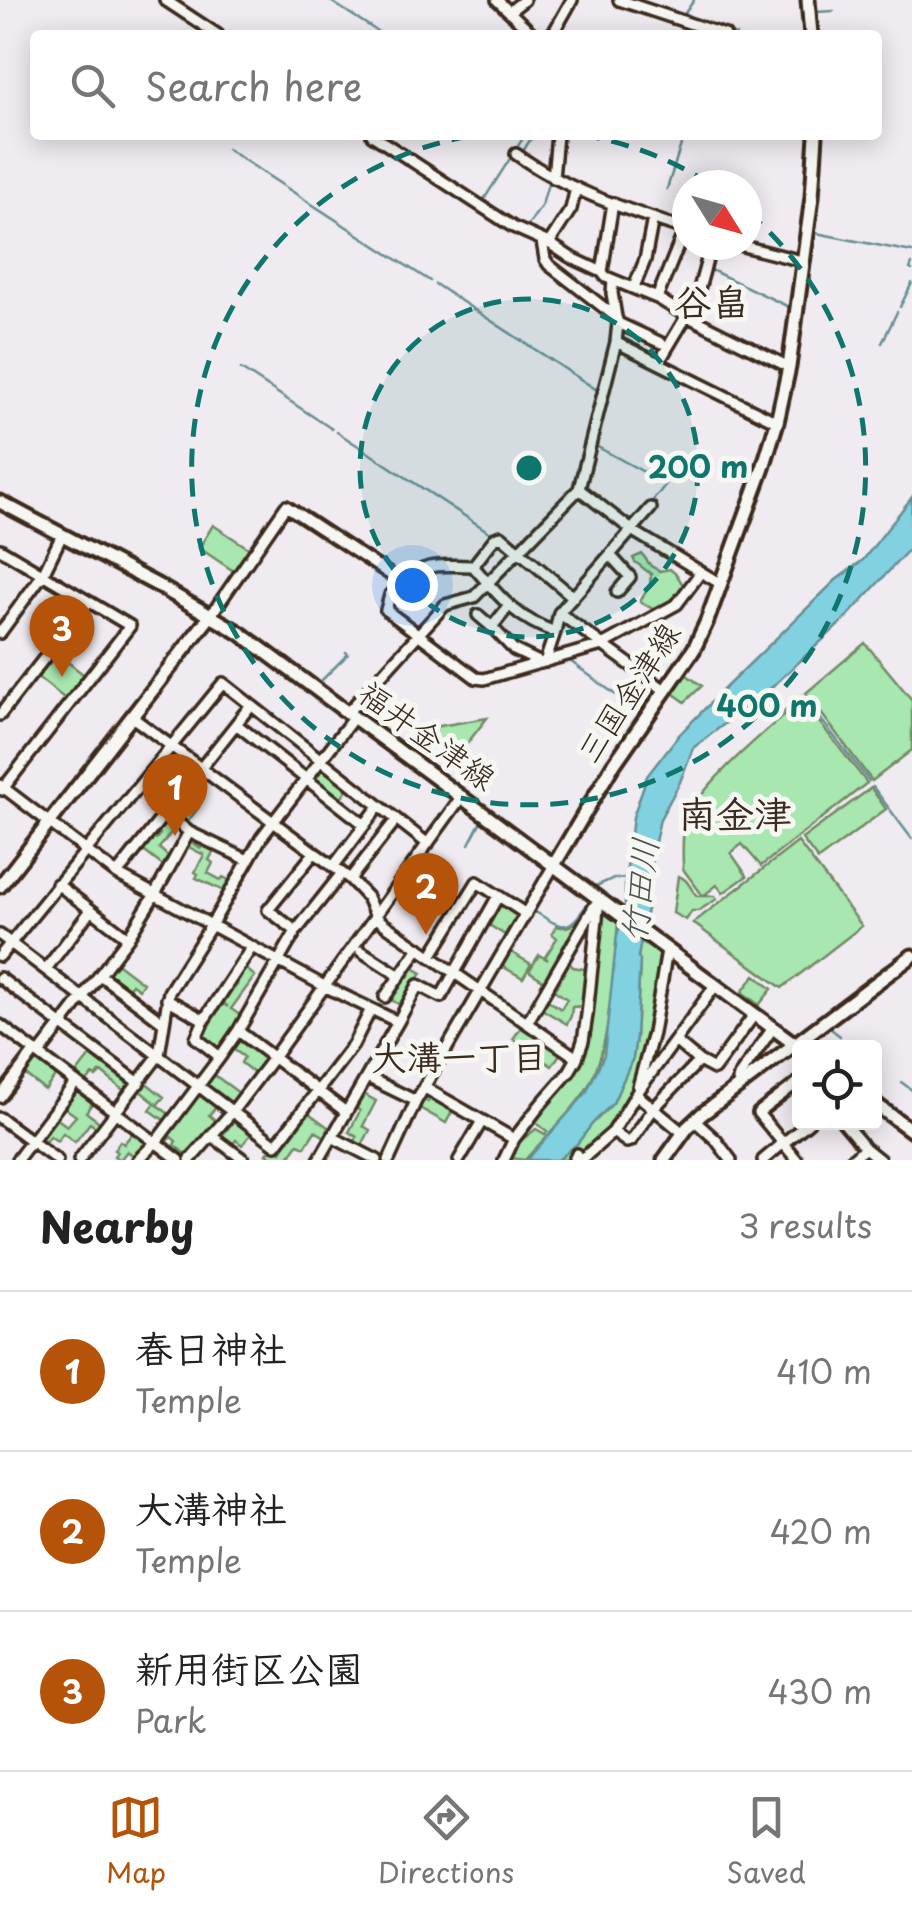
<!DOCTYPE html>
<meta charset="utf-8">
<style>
:root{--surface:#fff;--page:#f2f2f2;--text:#222;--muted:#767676;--line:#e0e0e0;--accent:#b45309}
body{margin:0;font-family:"Playpen Sans","Klee One",sans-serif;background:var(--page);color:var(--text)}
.controls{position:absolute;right:30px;bottom:30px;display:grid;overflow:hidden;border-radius:10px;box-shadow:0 5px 25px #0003}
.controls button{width:90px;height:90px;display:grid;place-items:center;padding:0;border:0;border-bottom:2px solid var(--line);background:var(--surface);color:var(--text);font:50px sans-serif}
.compass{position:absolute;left:672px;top:170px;width:90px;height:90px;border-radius:50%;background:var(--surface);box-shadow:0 5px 25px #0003;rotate:127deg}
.you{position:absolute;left:412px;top:585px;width:35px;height:35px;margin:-25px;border:8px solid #fff;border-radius:50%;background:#1a73e8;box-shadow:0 0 0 15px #1a73e833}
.badge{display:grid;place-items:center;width:65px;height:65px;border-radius:50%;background:var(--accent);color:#fff;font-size:32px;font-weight:700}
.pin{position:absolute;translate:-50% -82px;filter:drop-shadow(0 2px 5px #0008)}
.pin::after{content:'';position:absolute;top:52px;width:35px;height:30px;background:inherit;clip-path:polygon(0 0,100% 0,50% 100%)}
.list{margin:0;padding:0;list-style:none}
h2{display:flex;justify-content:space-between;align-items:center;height:130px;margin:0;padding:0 40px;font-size:42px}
h2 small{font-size:32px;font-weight:400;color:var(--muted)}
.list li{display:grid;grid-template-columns:65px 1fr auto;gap:30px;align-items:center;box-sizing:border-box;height:160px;padding:0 40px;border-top:2px solid var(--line)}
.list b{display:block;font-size:38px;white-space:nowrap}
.list p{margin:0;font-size:32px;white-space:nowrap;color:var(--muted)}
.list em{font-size:32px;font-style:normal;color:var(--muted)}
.icon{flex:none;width:55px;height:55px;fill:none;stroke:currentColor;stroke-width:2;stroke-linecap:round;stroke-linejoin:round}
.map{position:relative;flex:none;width:912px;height:1160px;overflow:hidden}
.search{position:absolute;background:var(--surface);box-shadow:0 5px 25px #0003;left:30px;right:30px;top:30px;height:110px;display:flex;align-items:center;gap:25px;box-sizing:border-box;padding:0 35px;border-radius:10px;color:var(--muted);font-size:38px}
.sheet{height:610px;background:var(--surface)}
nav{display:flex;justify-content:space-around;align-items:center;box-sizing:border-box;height:140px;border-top:2px solid var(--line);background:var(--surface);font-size:28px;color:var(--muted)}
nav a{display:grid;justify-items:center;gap:5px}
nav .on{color:var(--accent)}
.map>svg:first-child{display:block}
.green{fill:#a8e7af;stroke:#728866;stroke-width:2.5}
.water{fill:#82d1e0;stroke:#668e92;stroke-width:2.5}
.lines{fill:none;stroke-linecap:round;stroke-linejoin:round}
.stream{stroke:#668e92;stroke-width:2.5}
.minor-casing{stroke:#3b2a1e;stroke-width:16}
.major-casing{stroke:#3b2a1e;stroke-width:19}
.minor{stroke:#f6f6f2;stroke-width:9}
.major{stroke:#f6f6f2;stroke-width:11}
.ring{fill:none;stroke:#0f766e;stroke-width:5;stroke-dasharray:18 12}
.labels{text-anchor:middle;stroke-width:10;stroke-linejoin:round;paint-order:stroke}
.street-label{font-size:32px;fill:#3b2a1e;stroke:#f6f6f2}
.water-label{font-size:35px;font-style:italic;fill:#4d544e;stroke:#f6f6f2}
.neighbourhood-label{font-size:35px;font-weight:bold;fill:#3b2a1e;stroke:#f6f6f2}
.quarter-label{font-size:38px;font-weight:bold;fill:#3b2a1e;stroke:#f6f6f2}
.centre{fill:#0f766e;stroke:#f6f6f2;stroke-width:5}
.ring-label{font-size:30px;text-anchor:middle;font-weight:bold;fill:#0f766e;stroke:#f6f6f2;stroke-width:10;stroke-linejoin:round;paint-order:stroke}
</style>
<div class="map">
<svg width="912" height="1160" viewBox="0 0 912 1160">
<rect width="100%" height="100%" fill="#efebf1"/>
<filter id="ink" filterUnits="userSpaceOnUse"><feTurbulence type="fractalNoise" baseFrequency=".01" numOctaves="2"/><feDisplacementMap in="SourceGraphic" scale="20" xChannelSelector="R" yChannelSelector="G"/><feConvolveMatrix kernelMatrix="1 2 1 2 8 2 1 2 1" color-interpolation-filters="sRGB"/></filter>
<g filter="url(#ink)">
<!-- green -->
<path class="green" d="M213,525L250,549L235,572L199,548Z
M642,554L651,566L660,571L670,569L677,575L683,585L676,598L655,610L640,602L650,584L651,574L635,562L633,558Z
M865,643L912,700V750L872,781L806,693Z
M55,652L88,678L69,702L36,676Z
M684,673L702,686L685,702L670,691Z
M802,700L867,783L761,866L742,844L731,853L747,876L723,893L717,885L703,896L683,869C683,854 681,835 686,821C698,786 772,725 802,700Z
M487,718L455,759L426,737L434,727Z
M319,767L348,788L339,800L312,779Z
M871,788L886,809L818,860L802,839Z
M184,796L199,807L186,824L171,812Z
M166,817L178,824L159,848L172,860L167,869L141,849L151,835L156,839L160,834L156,830Z
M205,841L216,847L209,860L213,863L208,873L221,880L223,877L233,882L228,893L196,878L198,874L195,872L204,855L187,846L190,842L201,848Z
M798,842L862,926L782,988L693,923Z
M678,876C688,878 690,889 697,896H715L717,899L698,911H692L686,920L673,913Z
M499,902H502L518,914L505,935L486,923Z
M589,904L592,906L546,982L529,971L539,955L548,960L545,957L557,938L552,934L556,926C574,931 580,917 589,904Z
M601,910L618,923C613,973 612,1048 586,1090C570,1115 545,1137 525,1160L510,1158L519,1142L536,1129L545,1134L547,1131L535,1122L523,1133L576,1068Z
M641,939L661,953C651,1018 647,1092 597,1140C584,1153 577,1160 558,1160L577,1144L592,1124L613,1103L633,1058L636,1037L640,960L638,957Z
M509,951L531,964L523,978L500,965Z
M114,961L143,983L139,989L132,984L127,990L107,974L106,972Z
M568,961L573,967L590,970L585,1006L572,1007L571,1016L567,1024L540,1008L546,999L561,1009L567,999L551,988Z
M243,967L255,976L231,1009L243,1017L218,1052L200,1039L206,1021L219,1002L228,1007L221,1000L230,987L234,989L237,985L233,982Z
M413,968L422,973L402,1006L388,998L402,974L408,977Z
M755,975L772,989L759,1005L742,992Z
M523,1024L562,1051L552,1066L513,1039Z
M240,1036L266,1056L254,1073L241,1063L244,1057L230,1047Z
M94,1051L135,1083L127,1093L101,1072L96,1077L92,1075L87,1082L76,1074Z
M36,1057L57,1074L45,1090L22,1072L33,1058Z
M213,1074L239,1093L230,1105L204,1086Z
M145,1082L164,1097L157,1105L173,1117L168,1123L150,1110L155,1103L139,1090Z
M78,1091L93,1102L86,1112L103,1125L99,1130L90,1123L75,1142L63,1133L57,1141L50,1136L43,1144L38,1141L56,1118L67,1126L76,1116L65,1108Z
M199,1091L218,1105L209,1115L216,1121L187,1155L174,1145L176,1141L171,1137L168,1140L165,1138Z
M426,1092L454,1108L446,1123L418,1107L422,1099L428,1102L431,1098L425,1094Z
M362,1093L376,1101L363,1126L370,1130L360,1149L353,1145L357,1137L349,1132L360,1111L355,1107Z
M306,1111L332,1130L327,1138L315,1131L305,1147L298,1144L287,1160H278L267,1154L273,1147L281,1152L283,1149L280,1147Z
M235,1120L253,1132L242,1145L236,1140L231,1146L221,1137Z
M133,1132L149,1143L137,1158L127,1151L120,1160L114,1156L117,1152L114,1150L120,1141L124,1144Z"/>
<!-- water -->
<path class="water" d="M912,497L910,548L845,619L770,689L693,748L680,782L660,819L652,856L647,909L638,957L640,960L636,1037L633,1058L613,1103L592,1124L577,1144L558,1160H527L586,1093L604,1055L617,935L625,909V883L633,817L647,776L678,736L725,688L836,580L863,560Z"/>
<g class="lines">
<!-- stream -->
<path class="stream" d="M329,0L383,35
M694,0L685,13L695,20L736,35
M814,0L815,12L834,11
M227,149L430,281
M522,153L533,135
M819,181L820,149
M667,189L684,135
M483,201L525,135
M527,227L542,205L549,180
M811,232L912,252
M912,264L910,269L912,270
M709,269L789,307
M435,284L600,392
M900,307L912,283
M882,343L897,312
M620,350L644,361
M664,360L771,412
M241,369L332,429
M337,432L492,534
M594,445L666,484L651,503
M909,553L912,555
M566,658L632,707L649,684
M320,682L348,654L346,652
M762,696L772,705
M777,712L780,715L802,695L869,781
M171,739L217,682
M873,787L912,839
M86,844L166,745
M469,844L480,823
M476,876L522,904
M596,886L612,879L625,878
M534,911C563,929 567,934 588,903
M10,937L81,850
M831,1029L840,1036
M901,1082L912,1090"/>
<!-- minor casing -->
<g class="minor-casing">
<path id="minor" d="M165,0L218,35
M497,0L534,35
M619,0L725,35
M510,11L524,0
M550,35L555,30L572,0
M372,135L513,227L549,243L570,257L602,272L606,277L657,298L687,316L789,367
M516,154C566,190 628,210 687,230
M553,178L557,135
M542,241L545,259L549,265L616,317L618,323L661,343
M549,243L571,209L576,188
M739,245L802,261
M602,272L613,203
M613,280L612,293L616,317
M634,287L645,260L653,218
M657,298L685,229
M616,342L777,422
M659,362L696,300L711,245
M579,489L633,531L721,584
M0,549L130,626L2,790
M610,555L630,577L617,592
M473,566C499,596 515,618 555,632L559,613L651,508
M403,583L390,595L386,610L476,678L484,679L602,645L677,604L701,572
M508,607L492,627L514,650L541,663
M559,613L666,691
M211,615L286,506L403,583C427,560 442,566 473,566L495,538L501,536L572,596
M478,615L492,627
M0,633L43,574L62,535
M545,662L555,632
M348,712L445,605L474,597L579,489L616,342L618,323
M0,715L88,602
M132,717L350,879L367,897L376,917L384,924L577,1058
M236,724L365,825
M0,785L117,874L326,987L398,1022L319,1160
M189,832L248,860
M333,867L379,806
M117,874L251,705
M350,879L392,825
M57,884L128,938
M296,931L268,910L314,853
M0,935L276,1145L353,1045L371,1009
M361,951L400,976
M0,956L223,683L428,844
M431,956L477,882L526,914
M46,969L91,910
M100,975L164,1023
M0,978L139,1083
M385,997L419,948
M167,999L204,1020
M398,1022L418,985L441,997L498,896
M527,1023L595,905
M0,1025L179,1160
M238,1031L346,1112
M39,1054L128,938L155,894L189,832L166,813
M220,1057L196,1038L204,1020L252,947
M699,1061L714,1069L754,1015
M367,1077L416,1101
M741,1085L738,1080L739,1076L773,1028
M638,1087L653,1033L667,950
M425,1088L514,1139
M636,1094L683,1133
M0,1097L35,1051
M0,1118L57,1160
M695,1121L716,1140L731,1160
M843,1122L865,1148L880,1160
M613,1132L627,1142L631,1141L654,1108L699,1061L675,1041
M212,1136L244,1160
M332,1137L377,1160
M17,1160L76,1082
M79,1160L159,1055L169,992L212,924L261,838L354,717
M138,1160L156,1142L220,1057L238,1031L296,931L342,873
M190,1160L232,1112L273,1058L462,796
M389,1160L416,1101L554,865
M459,1160L482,1121
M504,1160L514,1139L541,1104L569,1072L577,1058L583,1041L587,1015L599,899
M574,1160L577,1154
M581,1160L613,1132L636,1094L715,986
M763,1160L809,1122
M797,1160L758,1113L797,1083L800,1085
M851,1160L865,1148"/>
</g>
<!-- major casing -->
<g class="major-casing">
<path id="major" d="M808,0L811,35
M0,502L157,585L240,633L800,1048
M554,865L612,767L694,649L707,621L763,468L777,422L789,367L812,197L816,135
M0,886L211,615
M874,1103L912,1131
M664,1160L687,1128L702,1114L912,956"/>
</g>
<!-- minor -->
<use href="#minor" class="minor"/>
<!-- major -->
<use href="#major" class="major"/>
</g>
</g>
<!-- distance rings -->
<circle cx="529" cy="468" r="169" fill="#0f766e" fill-opacity=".12"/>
<g class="ring">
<circle cx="529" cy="468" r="169"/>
<path d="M582 135A337 337 0 0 1 710 184M748 212A337 337 0 1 1 476 135"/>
</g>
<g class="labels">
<!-- street labels -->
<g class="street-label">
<text transform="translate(629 693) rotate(-57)" y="11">三国金津線</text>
<text transform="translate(427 736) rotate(36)" y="11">福井金津線</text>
</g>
<!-- water labels -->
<g class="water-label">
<text transform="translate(640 890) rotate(-83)" y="12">竹田川</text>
</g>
<!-- neighbourhood labels -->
<g class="neighbourhood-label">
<text x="459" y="1070">大溝一丁目</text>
</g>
<!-- quarter labels -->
<g class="quarter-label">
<text x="712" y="316">谷畠</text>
<text x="735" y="828">南金津</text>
</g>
</g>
<circle cx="529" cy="468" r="15" class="centre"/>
<g class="ring-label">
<text x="698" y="478">200 m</text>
<text x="767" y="717">400 m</text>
</g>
</svg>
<div class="controls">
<button><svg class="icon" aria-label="locate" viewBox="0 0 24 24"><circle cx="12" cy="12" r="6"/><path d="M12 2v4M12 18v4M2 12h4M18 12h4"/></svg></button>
</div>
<svg class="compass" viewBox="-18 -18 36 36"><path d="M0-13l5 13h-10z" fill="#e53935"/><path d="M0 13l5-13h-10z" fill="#767676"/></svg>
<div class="you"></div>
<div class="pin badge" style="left:175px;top:836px">1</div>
<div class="pin badge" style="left:426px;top:935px">2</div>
<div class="pin badge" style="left:62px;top:677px">3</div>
<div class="search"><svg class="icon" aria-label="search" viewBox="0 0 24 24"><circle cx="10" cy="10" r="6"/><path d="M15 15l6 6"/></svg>Search here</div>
</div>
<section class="sheet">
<h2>Nearby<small>3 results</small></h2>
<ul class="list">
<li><span class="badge">1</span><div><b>春日神社</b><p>Temple</p></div><em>410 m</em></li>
<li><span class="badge">2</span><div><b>大溝神社</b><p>Temple</p></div><em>420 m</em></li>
<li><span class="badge">3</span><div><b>新用街区公園</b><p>Park</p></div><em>430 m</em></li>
</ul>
</section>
<nav>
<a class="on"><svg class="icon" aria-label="map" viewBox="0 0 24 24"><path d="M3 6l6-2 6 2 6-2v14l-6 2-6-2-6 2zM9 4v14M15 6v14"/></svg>Map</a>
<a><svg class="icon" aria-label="directions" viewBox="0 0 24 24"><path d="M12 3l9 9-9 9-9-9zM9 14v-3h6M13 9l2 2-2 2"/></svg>Directions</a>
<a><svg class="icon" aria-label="saved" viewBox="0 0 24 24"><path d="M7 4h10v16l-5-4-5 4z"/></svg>Saved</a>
</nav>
